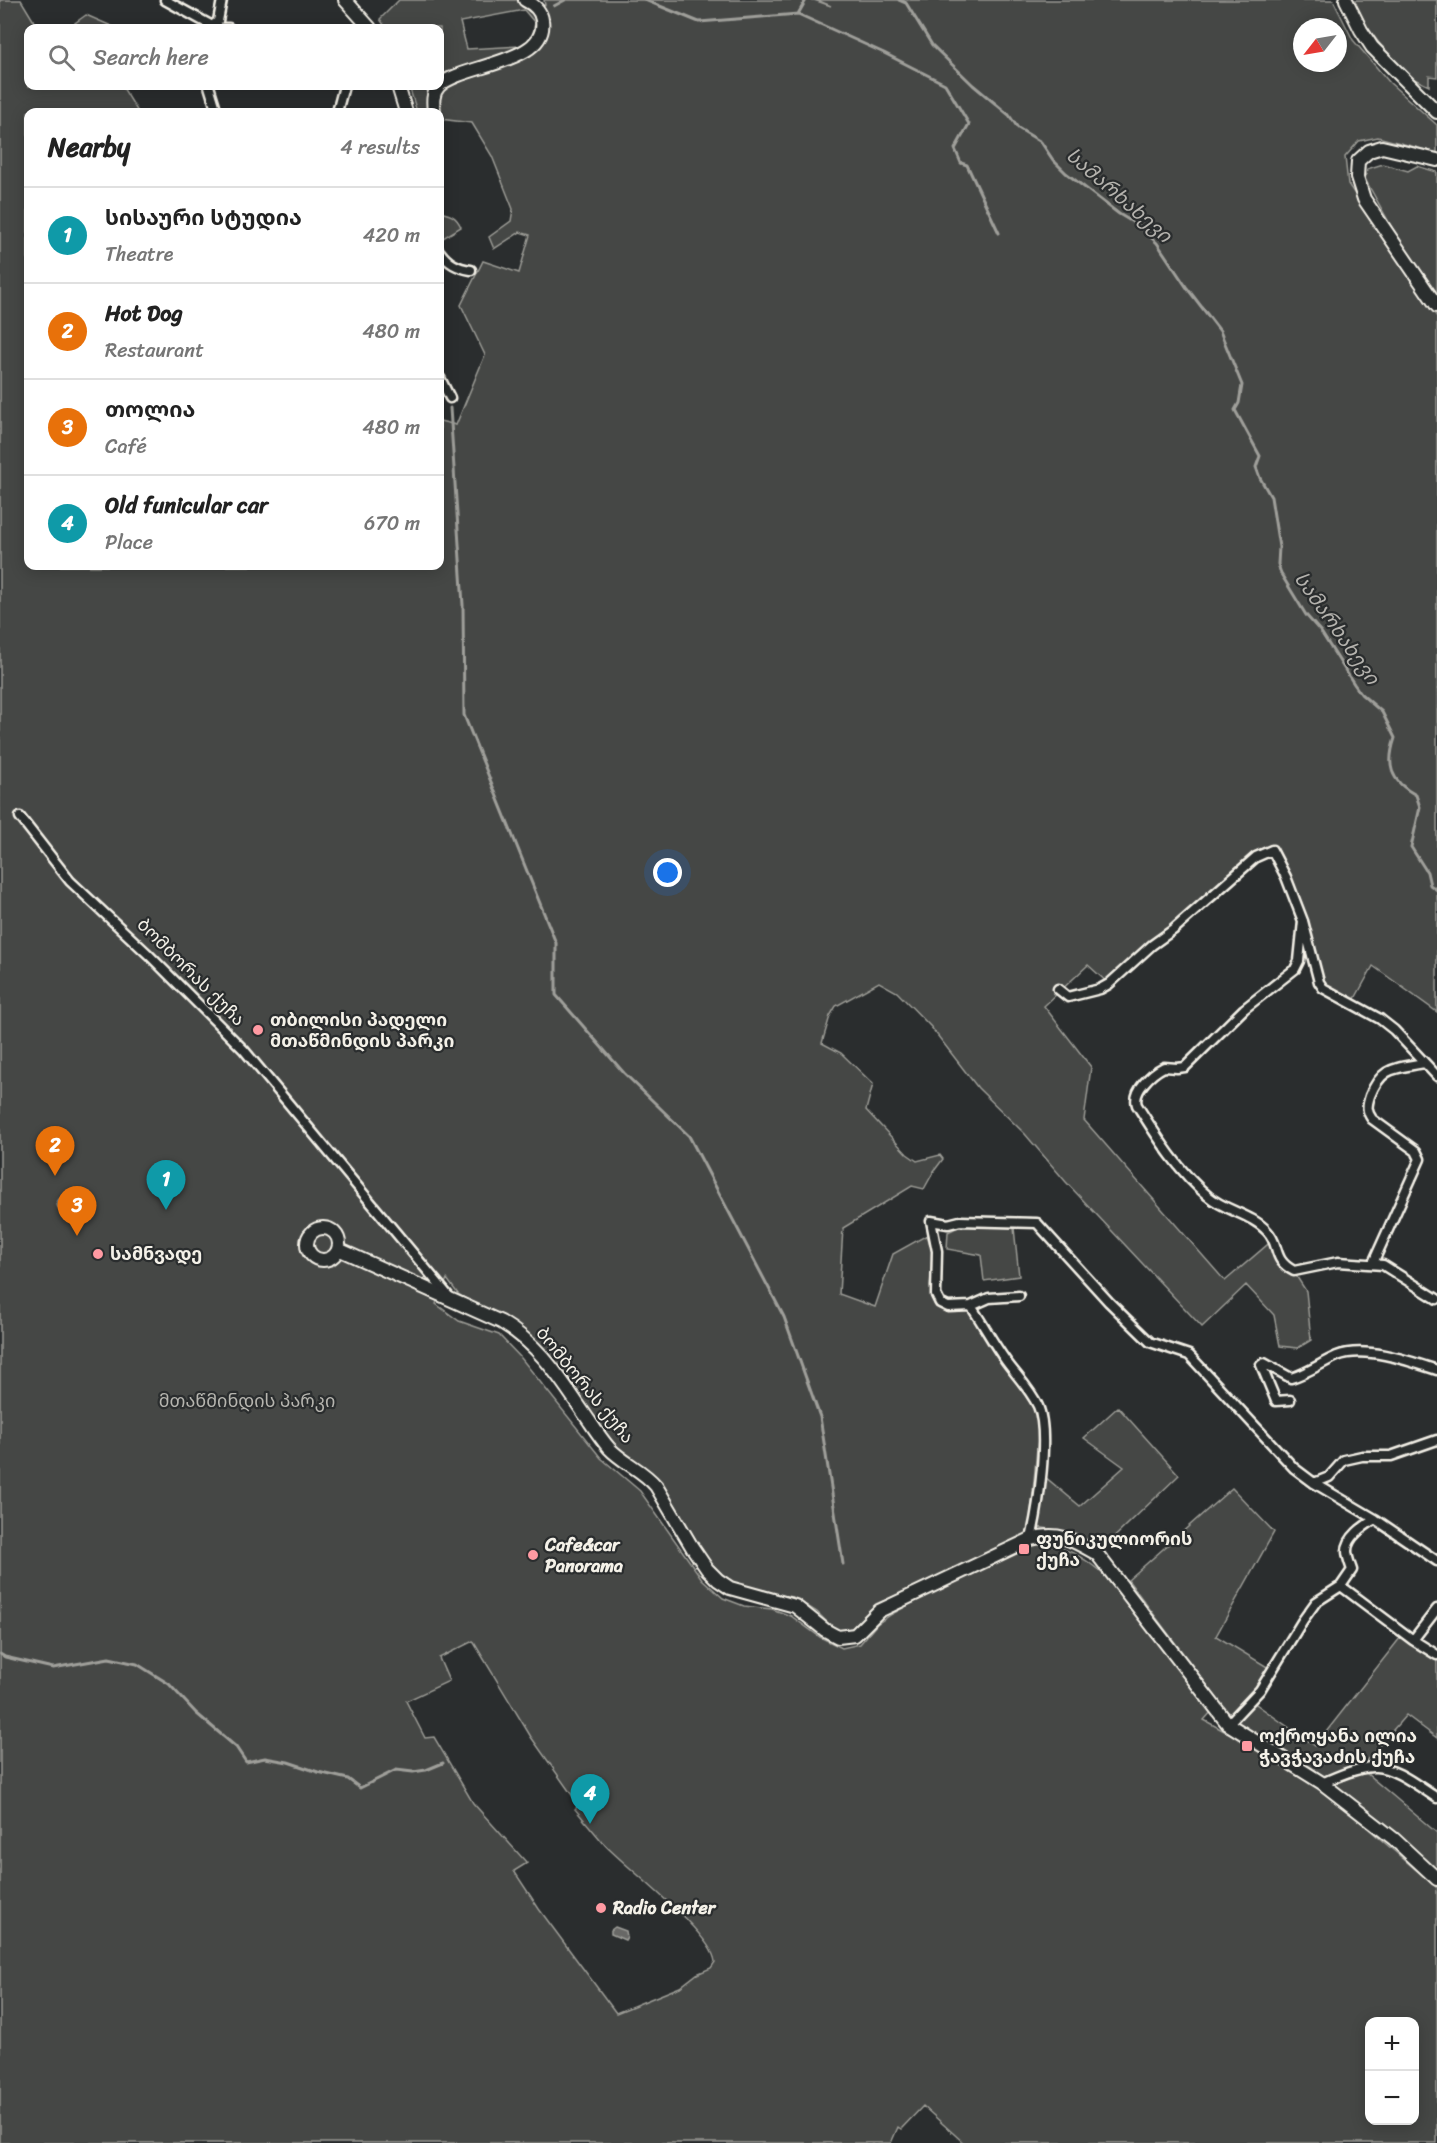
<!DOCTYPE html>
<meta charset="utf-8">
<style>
:root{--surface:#fff;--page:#f6f6f6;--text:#222;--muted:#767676;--line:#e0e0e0;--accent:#85585c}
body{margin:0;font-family:Sriracha,"Noto Sans Georgian",sans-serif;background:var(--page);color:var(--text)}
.controls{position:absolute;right:18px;bottom:18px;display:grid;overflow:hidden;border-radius:12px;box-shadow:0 3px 15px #0003}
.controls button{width:54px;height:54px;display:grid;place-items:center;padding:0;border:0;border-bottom:2px solid var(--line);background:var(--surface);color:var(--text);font:30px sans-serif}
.compass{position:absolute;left:1293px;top:18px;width:54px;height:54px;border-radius:50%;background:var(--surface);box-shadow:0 3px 15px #0003;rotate:239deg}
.you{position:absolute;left:668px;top:873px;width:21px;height:21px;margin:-15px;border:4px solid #fff;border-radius:50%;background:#1a73e8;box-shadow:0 0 0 9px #1a73e833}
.badge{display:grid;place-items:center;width:39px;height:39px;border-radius:50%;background:var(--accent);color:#fff;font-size:20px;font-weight:700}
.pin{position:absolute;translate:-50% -50px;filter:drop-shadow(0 2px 3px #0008)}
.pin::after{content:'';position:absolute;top:32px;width:21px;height:18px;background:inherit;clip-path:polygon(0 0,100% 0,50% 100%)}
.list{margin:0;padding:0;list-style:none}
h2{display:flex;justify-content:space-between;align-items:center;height:78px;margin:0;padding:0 24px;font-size:26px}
h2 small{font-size:20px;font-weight:400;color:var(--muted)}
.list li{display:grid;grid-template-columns:39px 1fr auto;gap:18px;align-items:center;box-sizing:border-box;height:96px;padding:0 24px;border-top:2px solid var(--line)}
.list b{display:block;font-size:22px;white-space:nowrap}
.list p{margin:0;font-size:20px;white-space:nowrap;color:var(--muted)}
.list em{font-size:20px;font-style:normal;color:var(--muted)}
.icon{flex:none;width:33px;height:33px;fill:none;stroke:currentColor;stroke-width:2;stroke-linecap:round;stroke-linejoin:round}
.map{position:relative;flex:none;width:1437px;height:2143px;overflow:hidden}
.search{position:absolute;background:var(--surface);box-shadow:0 3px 15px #0003;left:24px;top:24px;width:420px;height:66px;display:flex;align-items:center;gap:15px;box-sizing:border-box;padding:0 21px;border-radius:12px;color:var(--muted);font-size:22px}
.panel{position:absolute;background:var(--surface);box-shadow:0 3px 15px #0003;left:24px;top:108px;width:420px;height:462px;border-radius:12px}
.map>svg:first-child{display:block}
.green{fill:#444645;stroke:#9c9c96;stroke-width:1.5;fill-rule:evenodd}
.water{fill:#676866;stroke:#9f9f9a;stroke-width:1.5}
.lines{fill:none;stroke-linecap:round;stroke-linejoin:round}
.stream{stroke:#9f9f9a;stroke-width:3}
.street-casing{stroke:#f4f1e8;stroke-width:13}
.secondary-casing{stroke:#f4f1e8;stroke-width:16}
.street{stroke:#2a2d2e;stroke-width:8}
.secondary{stroke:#2a2d2e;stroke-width:12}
.poi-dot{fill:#ff9aa2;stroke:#2a2d2e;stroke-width:2}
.labels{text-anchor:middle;stroke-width:4.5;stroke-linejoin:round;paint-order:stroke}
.street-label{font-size:18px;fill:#f4f1e8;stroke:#2a2d2e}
.poi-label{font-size:18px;font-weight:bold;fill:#f4f1e8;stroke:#2a2d2e;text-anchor:start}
.park-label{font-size:18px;fill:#b6b5af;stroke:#2a2d2e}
.water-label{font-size:20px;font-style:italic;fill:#b5b3ae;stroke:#2a2d2e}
</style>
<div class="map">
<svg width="1437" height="2143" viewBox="0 0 1437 2143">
<rect width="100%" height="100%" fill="#2a2d2e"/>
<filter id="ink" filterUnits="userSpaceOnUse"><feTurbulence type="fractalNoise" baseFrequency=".0167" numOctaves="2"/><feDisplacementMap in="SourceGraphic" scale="12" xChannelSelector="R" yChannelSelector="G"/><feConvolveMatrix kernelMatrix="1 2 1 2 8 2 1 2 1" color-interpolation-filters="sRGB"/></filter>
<g filter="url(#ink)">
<!-- green -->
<path class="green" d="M0,0H21L38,28H28V86H72L74,88L79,86H122L138,112H28V566H440V421L456,425L485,355L461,305L483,261L519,273L530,235L520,232L494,249L489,237L511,221L513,209L492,156L472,123L440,119V112H417L409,86H440V28H386L380,19L399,0H525L534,6L545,5L544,0H814L831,6L817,0H1333L1353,40L1390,83L1437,125V153L1378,137L1359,141L1345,157L1348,184L1437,317V1012L1373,966L1352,1004L1323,988L1303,921L1271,850L1256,857L1109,984L1088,965L1044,1006L1091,1067L1084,1120L1225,1281L1273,1240L1306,1291L1311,1340L1298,1348L1280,1346L1274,1315L1246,1285L1202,1327L1066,1182L1025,1134L978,1088L931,1027L897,992L879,982L836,1006L830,1016L822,1043L841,1053L873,1084L866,1110L907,1154L917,1161L940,1155L943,1159L934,1171L924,1189L912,1186L843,1228L839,1294L875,1307L893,1254L927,1235L933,1254L930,1287L934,1304L945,1311L968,1310L1035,1410L1039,1426L1029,1535L988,1552L944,1575L876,1604L852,1628L841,1631L831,1626L817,1612L793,1597L764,1594L729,1581L714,1570L669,1495L655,1477L614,1447L556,1368L476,1305L458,1294L447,1279L436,1304L459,1321L499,1335L521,1358L601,1458L640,1491L702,1579L723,1598L744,1606L772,1609L791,1616L820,1637L842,1648L860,1644L877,1624L892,1614C919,1600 1014,1543 1038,1544C1063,1545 1086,1558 1104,1575L1213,1710L1204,1720L1226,1732L1239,1735L1319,1786L1437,1888V2143H964L923,2106L901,2129L898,2127L891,2143H0ZM524,10L535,23L532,39L520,46L467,49L460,22ZM1302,27H1338V63H1302ZM473,1641L531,1737L579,1805L575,1809C585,1821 595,1833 605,1845C627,1868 713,1934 715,1962L711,1968L697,1974L680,1987L616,2013L539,1909L514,1871L527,1863L473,1803L434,1737L425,1738L406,1701L449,1681L439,1658ZM1370,2022H1414V2120H1370Z
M1353,0H1437V77L1429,76V86L1412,78L1379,43L1363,22Z
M86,15L116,28H79L75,23Z
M1383,164L1408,171L1417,166L1437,172V298L1399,240L1365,179L1367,169Z
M440,212C451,215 456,216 461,227L440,240Z
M962,1225L1014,1228L1019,1276L984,1281L981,1255L947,1249L948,1232Z
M1118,1407L1179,1475L1102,1549L1075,1533L1037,1527L1045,1477L1080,1506L1124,1467L1084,1438Z
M1232,1488L1274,1532L1216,1636L1269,1668L1257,1689L1231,1714L1227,1712L1128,1580Z
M1404,1633L1437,1655V1738L1406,1715L1360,1768L1437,1833V1871L1378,1818L1311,1767L1235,1723L1253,1702L1315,1746Z"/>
<!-- water -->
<path class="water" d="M57 1204a7 7 0 1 1 14 0a7 7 0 1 1-14 0Z
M615,1927L626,1931L627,1937L625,1940L611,1934V1930Z"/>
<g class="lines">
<!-- stream -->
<path class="stream" d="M645,0L699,22L798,14L806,0
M899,0L906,3L932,45L973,85L1009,115L1018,128L1041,142L1053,160L1066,173L1119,214L1139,226L1157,243L1187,288L1220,331L1242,385L1239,403L1235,410L1260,456L1256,467L1260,478L1271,497L1279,547L1278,564L1281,574L1306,615L1321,632L1354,684L1361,694L1382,712L1395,738C1386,765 1390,781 1416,795L1420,807L1411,847L1427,872L1430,885L1437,890
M554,6L565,0
M798,14L884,53L945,84L969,124L955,149L961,163L967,165L999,233
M450,408L463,605L464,715L556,943V995L624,1073L689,1136L784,1317L820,1417L843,1564
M0,1654L5,1657L53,1668L109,1658L137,1664L169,1684L196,1713L236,1747L246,1762L265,1758L288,1762L318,1772L348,1779L360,1788L396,1770L413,1772L426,1770L443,1763"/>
<!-- street casing -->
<g class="street-casing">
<path id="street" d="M165,0L216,28H229
M212,26L218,21L222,0
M209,86L217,112
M337,112L344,86
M440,252C448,263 457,268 471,270
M440,378L450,398
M20,817L70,881L149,955L244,1050L451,1299
M1303,921L1299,961L1295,969L1244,1009L1185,1067L1177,1068L1164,1067C1152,1073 1132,1091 1137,1105C1158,1138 1178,1171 1208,1196C1225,1211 1252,1214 1267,1231C1281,1245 1271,1259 1294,1271L1338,1262L1383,1265L1437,1299
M1058,989L1068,997L1100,989L1109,984L1152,945L1173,930L1256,857L1272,850L1286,877L1303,921L1319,982L1323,988L1380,1019L1394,1030L1437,1076
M931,1221L948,1224L960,1221L1037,1223L1109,1302L1150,1342L1189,1355L1294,1468L1314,1483L1375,1519L1437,1561
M931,1221L937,1251L936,1295L940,1303L948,1307L971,1306L989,1298L1019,1296
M1373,1263L1420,1159L1416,1151L1372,1119C1366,1111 1367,1105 1370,1096C1382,1066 1394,1069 1424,1063
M971,1306C983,1324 993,1343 1006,1361C1016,1375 1030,1389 1038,1406C1050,1433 1038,1509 1031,1539
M1290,1400L1276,1401L1261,1365L1264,1363L1291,1378C1308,1373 1321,1363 1337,1356C1365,1345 1410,1361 1437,1370
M1314,1483L1329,1477L1344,1460L1362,1456H1391L1437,1440
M1341,1586L1413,1640L1437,1655
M1413,1640L1437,1609
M1228,1724L1260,1690L1303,1620L1316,1602L1341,1586L1352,1570C1350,1564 1347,1557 1347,1551C1347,1537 1364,1526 1375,1519
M1322,1783C1338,1776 1356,1768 1373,1767C1392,1765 1421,1788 1437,1798"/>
</g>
<!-- secondary casing -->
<g class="secondary-casing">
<path id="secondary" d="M345,0L370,28
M1346,0L1361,30L1372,47L1437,112
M398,86L406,112
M434,112C433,103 432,93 439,86C461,64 549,64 542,20C541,11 533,4 525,0
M1437,160L1382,147L1369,151L1358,161L1357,177L1364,199L1437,306
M307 1244a16 16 0 1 1 32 0a16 16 0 1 1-32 0Z
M338,1249L501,1322C543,1347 562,1382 590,1422C596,1431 602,1440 609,1448C623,1463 643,1470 656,1486L692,1547L707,1569L718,1580L730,1588L795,1606L825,1630L838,1637L855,1635L879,1611L1031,1539C1059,1531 1073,1540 1097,1554L1228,1724L1322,1783L1394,1839L1437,1879"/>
</g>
<!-- street -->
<use href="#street" class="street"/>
<!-- secondary -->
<use href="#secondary" class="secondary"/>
</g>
</g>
<!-- markers -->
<g class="poi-dot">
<circle cx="258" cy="1030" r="6"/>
<circle cx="98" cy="1254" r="6"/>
<rect x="1018" y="1543" width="12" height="12" rx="3"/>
<circle cx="533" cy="1555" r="6"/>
<rect x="1241" y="1740" width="12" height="12" rx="3"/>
<circle cx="601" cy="1908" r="6"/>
</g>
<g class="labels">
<!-- street labels -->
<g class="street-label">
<text transform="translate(191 972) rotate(45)" y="6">ბომბორას ქუჩა</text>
<text transform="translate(585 1385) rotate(51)" y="6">ბომბორას ქუჩა</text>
</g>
<!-- poi labels -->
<g class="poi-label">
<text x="270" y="1026">თბილისი პადელი<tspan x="270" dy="21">მთაწმინდის პარკი</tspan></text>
<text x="110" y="1260">სამნვადე</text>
<text x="1036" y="1545">ფუნიკულიორის<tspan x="1036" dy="21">ქუჩა</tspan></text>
<text x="545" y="1551">Cafe&amp;car<tspan x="545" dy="21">Panorama</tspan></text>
<text x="1259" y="1742">ოქროყანა ილია<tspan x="1259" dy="21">ჭავჭავაძის ქუჩა</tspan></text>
<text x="613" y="1914">Radio Center</text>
</g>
<!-- park labels -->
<g class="park-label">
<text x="247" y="1407">მთაწმინდის პარკი</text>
</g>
<!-- water labels -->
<g class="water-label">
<text transform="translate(1119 195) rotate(41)" y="7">სამარხახევი</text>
<text transform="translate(1337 628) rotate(55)" y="7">სამარხახევი</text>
</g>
</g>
</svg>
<div class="controls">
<button>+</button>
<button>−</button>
</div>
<svg class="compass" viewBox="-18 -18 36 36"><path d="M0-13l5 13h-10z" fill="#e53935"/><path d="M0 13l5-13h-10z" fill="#767676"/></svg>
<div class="you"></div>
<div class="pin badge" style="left:166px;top:1210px;background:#0f9aa8">1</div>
<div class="pin badge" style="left:55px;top:1176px;background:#e8710a">2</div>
<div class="pin badge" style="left:77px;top:1236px;background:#e8710a">3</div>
<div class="pin badge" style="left:590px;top:1824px;background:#0f9aa8">4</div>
<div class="search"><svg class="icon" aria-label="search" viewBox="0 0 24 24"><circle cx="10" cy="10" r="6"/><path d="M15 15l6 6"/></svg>Search here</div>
<section class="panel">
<h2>Nearby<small>4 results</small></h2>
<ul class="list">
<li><span class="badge" style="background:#0f9aa8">1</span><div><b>სისაური სტუდია</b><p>Theatre</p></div><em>420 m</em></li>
<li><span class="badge" style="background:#e8710a">2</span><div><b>Hot Dog</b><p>Restaurant</p></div><em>480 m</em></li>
<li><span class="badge" style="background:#e8710a">3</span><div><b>თოლია</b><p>Café</p></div><em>480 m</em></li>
<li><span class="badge" style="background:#0f9aa8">4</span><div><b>Old funicular car</b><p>Place</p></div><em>670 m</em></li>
</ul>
</section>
</div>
